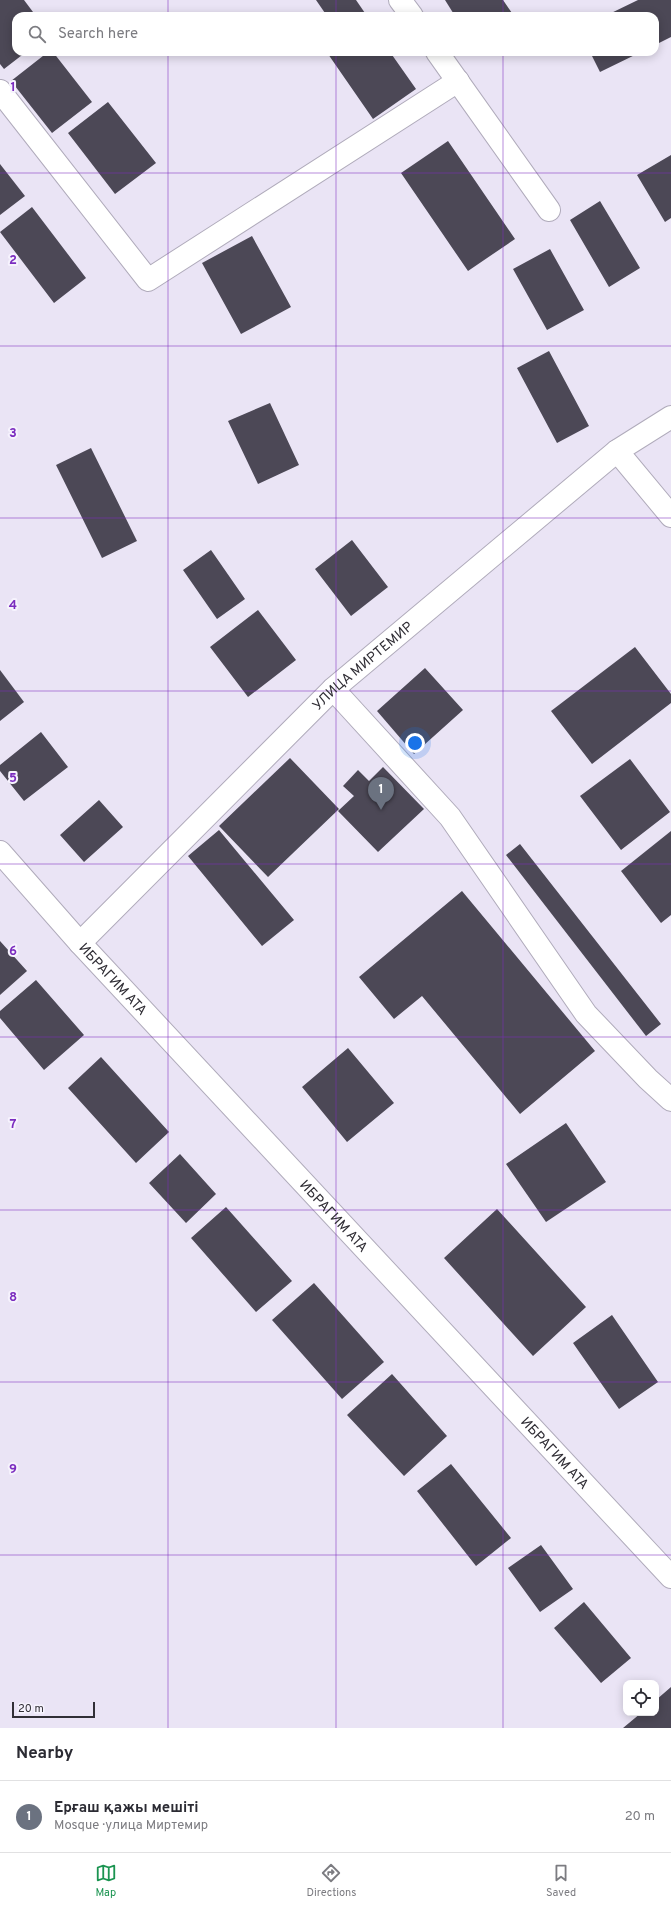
<!DOCTYPE html>
<meta charset="utf-8">
<style>
:root{--surface:#fff;--page:#f2f2f3;--text:#2b2b33;--muted:#7c7c81;--line:#e1e1e2;--accent:#1b9451}
body{margin:0;font-family:Overpass,sans-serif;background:var(--page);color:var(--text)}
.controls{position:absolute;right:12px;bottom:12px;display:grid;overflow:hidden;border-radius:8px;box-shadow:0 2px 10px #0003}
.controls button{width:36px;height:36px;display:grid;place-items:center;padding:0;border:0;border-bottom:1px solid var(--line);background:var(--surface);color:var(--text);font:20px sans-serif}
.scale{position:absolute;left:12px;bottom:10px;width:83px;box-sizing:border-box;padding-left:4px;border:2px solid #312f36;border-top:0;font-size:11px;line-height:14px;white-space:nowrap;color:#312f36;-webkit-text-stroke:3px #f6f3fd;paint-order:stroke}
.you{position:absolute;left:415px;top:743px;width:14px;height:14px;margin:-10px;border:3px solid #fff;border-radius:50%;background:#1a73e8;box-shadow:0 0 0 6px #1a73e833}
.badge{display:grid;place-items:center;width:26px;height:26px;border-radius:50%;background:var(--accent);color:#fff;font-size:13px;font-weight:700}
.pin{position:absolute;translate:-50% -33px;filter:drop-shadow(0 1px 2px #0008)}
.pin::after{content:'';position:absolute;top:21px;width:14px;height:12px;background:inherit;clip-path:polygon(0 0,100% 0,50% 100%)}
.list{margin:0;padding:0;list-style:none}
h2{display:flex;justify-content:space-between;align-items:center;height:52px;margin:0;padding:0 16px;font-size:17px}
h2 small{font-size:13px;font-weight:400;color:var(--muted)}
.list li{display:grid;grid-template-columns:26px 1fr auto;gap:12px;align-items:center;box-sizing:border-box;height:72px;padding:0 16px;border-top:1px solid var(--line)}
.list b{display:block;font-size:15px;white-space:nowrap}
.list p{margin:0;font-size:13px;white-space:nowrap;color:var(--muted)}
.list em{font-size:13px;font-style:normal;color:var(--muted)}
.icon{flex:none;width:22px;height:22px;fill:none;stroke:currentColor;stroke-width:2;stroke-linecap:round;stroke-linejoin:round}
.map{position:relative;flex:none;width:671px;height:1728px;overflow:hidden}
.search{position:absolute;background:var(--surface);box-shadow:0 2px 10px #0003;left:12px;right:12px;top:12px;height:44px;display:flex;align-items:center;gap:10px;box-sizing:border-box;padding:0 14px;border-radius:12px;color:var(--muted);font-size:15px}
.sheet{height:124px;background:var(--surface)}
nav{display:flex;justify-content:space-around;align-items:center;box-sizing:border-box;height:56px;border-top:1px solid var(--line);background:var(--surface);font-size:11px;color:var(--muted)}
nav a{display:grid;justify-items:center;gap:2px}
nav .on{color:var(--accent)}
.map>svg:first-child{display:block}
.building{fill:#4c4856}
.lines{fill:none;stroke-linecap:round;stroke-linejoin:round}
.street-casing{stroke:#b0abbb;stroke-width:24}
.secondary-casing{stroke:#b0abbb;stroke-width:24}
.street{stroke:#fff;stroke-width:22}
.secondary{stroke:#fff;stroke-width:22}
.grid{fill:none;stroke:#7b2cbf;stroke-width:1;stroke-opacity:0.55}
.labels{text-anchor:middle;stroke-width:4;stroke-linejoin:round;paint-order:stroke}
.street-label{font-size:14px;fill:#312f36;stroke:#f6f3fd}
.grid-label{font-size:13px;text-anchor:middle;font-weight:bold;fill:#7b2cbf;stroke:#f6f3fd;stroke-width:4;stroke-linejoin:round;paint-order:stroke}
</style>
<div class="map">
<svg width="671" height="1728" viewBox="0 0 671 1728">
<rect width="100%" height="100%" fill="#eae4f5"/>
<!-- building -->
<path class="building" d="M0,0H24L36,16H16V52H26L4,69L0,64Z
M316,0H356L367,16H327Z
M445,0H503L514,16H455Z
M638,0H671V37L655,45V16H605Z
M48,52H53L92,102L52,133L11,81Z
M331,52H390L416,89L373,119L328,54Z
M590,52H641L600,72Z
M108,102L156,163L115,194L68,133Z
M448,141L515,239L468,271L401,173Z
M671,155V218L665,222L637,175Z
M0,164L25,196L0,215Z
M600,201L640,268L609,287L570,220Z
M32,207L86,278L54,303L0,232Z
M252,236L291,307L241,334L202,263Z
M550,249L584,310L547,330L513,269Z
M549,351L589,426L557,443L517,368Z
M270,403L299,465L258,484L228,421Z
M91,448L137,541L102,558L56,465Z
M352,540L388,587L351,616L315,569Z
M211,550L245,599L217,619L183,570Z
M258,610L296,660L248,697L210,647Z
M635,647L671,694V703L592,764L551,711Z
M425,668L463,710L414,754L377,711Z
M0,670L24,702L0,721Z
M41,732L68,767L24,801L0,771V765Z
M290,758L339,809L268,877L219,826Z
M630,759L670,812L621,850L580,796Z
M383,767L424,809L378,852L338,811L354,796L343,786L358,770L369,781Z
M99,800L123,827L84,862L60,835Z
M219,830L294,920L262,946L188,856Z
M671,831V915L661,923L621,871Z
M520,844L661,1024L646,1036L506,855Z
M462,891L595,1051L520,1114L422,996L394,1019L359,977Z
M0,941L27,971L0,995Z
M36,980L84,1035L44,1070L0,1018V1011Z
M348,1048L394,1103L347,1142L302,1087Z
M101,1057L169,1132L136,1163L68,1088Z
M566,1123L606,1182L546,1222L506,1164Z
M180,1154L216,1194L186,1223L149,1183Z
M226,1207L292,1281L256,1312L191,1238Z
M497,1209L586,1307L533,1356L444,1258Z
M314,1283L384,1362L342,1399L272,1320Z
M612,1315L658,1382L619,1409L573,1343Z
M392,1374L447,1436L404,1476L347,1415Z
M451,1464L511,1538L476,1566L417,1491Z
M541,1545L573,1589L540,1612L508,1568Z
M584,1602L631,1658L601,1683L554,1628Z
M671,1687V1728H623L641,1713H656V1700Z"/>
<g class="lines">
<!-- street casing -->
<g class="street-casing">
<g id="street">
<path d="M400,0L412,16"/>
<path d="M437,52L549,210"/>
<path d="M0,91L148,280L458,81"/>
<path d="M617,451L671,516"/>
<path d="M333,689L450,817L586,1014L648,1079L671,1100"/>
<path id="s1" d="M80,943L333,689L617,451L671,417"/>
</g>
</g>
<!-- secondary casing -->
<g class="secondary-casing">
<g id="secondary">
<path id="s2" d="M0,852L80,943L671,1577"/>
</g>
</g>
<!-- street -->
<use href="#street" class="street"/>
<!-- secondary -->
<use href="#secondary" class="secondary"/>
</g>
<!-- grid -->
<path class="grid" d="M168,0V16M336,0V16M503,0V16M168,52V1728M336,52V1728M503,52V1728M0,173H671M0,346H671M0,518H671M0,691H671M0,864H671M0,1037H671M0,1210H671M0,1382H671M0,1555H671"/>
<g class="labels">
<!-- street labels -->
<g class="street-label">
<text dy="5" stroke="none"><textPath href="#s1" startOffset="396">УЛИЦА МИРТЕМИР</textPath></text>
<text dy="5" stroke="none"><textPath href="#s2" startOffset="170">ИБРАГИМ АТА</textPath></text>
<text dy="5" stroke="none"><textPath href="#s2" startOffset="494">ИБРАГИМ АТА</textPath></text>
<text dy="5" stroke="none"><textPath href="#s2" startOffset="818">ИБРАГИМ АТА</textPath></text>
</g>
</g>
<g class="grid-label">
<text x="13" y="91">1</text>
<text x="13" y="264">2</text>
<text x="13" y="437">3</text>
<text x="13" y="609">4</text>
<text x="13" y="782">5</text>
<text x="13" y="955">6</text>
<text x="13" y="1128">7</text>
<text x="13" y="1301">8</text>
<text x="13" y="1473">9</text>
</g>
</svg>
<div class="controls">
<button><svg class="icon" aria-label="locate" viewBox="0 0 24 24"><circle cx="12" cy="12" r="6"/><path d="M12 2v4M12 18v4M2 12h4M18 12h4"/></svg></button>
</div>
<div class="scale">20 m</div>
<div class="you"></div>
<div class="pin badge" style="left:381px;top:810px;background:#6b7280">1</div>
<div class="search"><svg class="icon" aria-label="search" viewBox="0 0 24 24"><circle cx="10" cy="10" r="6"/><path d="M15 15l6 6"/></svg>Search here</div>
</div>
<section class="sheet">
<h2>Nearby<small></small></h2>
<ul class="list">
<li><span class="badge" style="background:#6b7280">1</span><div><b>Ерғаш қажы мешіті</b><p>Mosque · улица Миртемир</p></div><em>20 m</em></li>
</ul>
</section>
<nav>
<a class="on"><svg class="icon" aria-label="map" viewBox="0 0 24 24"><path d="M3 6l6-2 6 2 6-2v14l-6 2-6-2-6 2zM9 4v14M15 6v14"/></svg>Map</a>
<a><svg class="icon" aria-label="directions" viewBox="0 0 24 24"><path d="M12 3l9 9-9 9-9-9zM9 14v-3h6M13 9l2 2-2 2"/></svg>Directions</a>
<a><svg class="icon" aria-label="saved" viewBox="0 0 24 24"><path d="M7 4h10v16l-5-4-5 4z"/></svg>Saved</a>
</nav>
